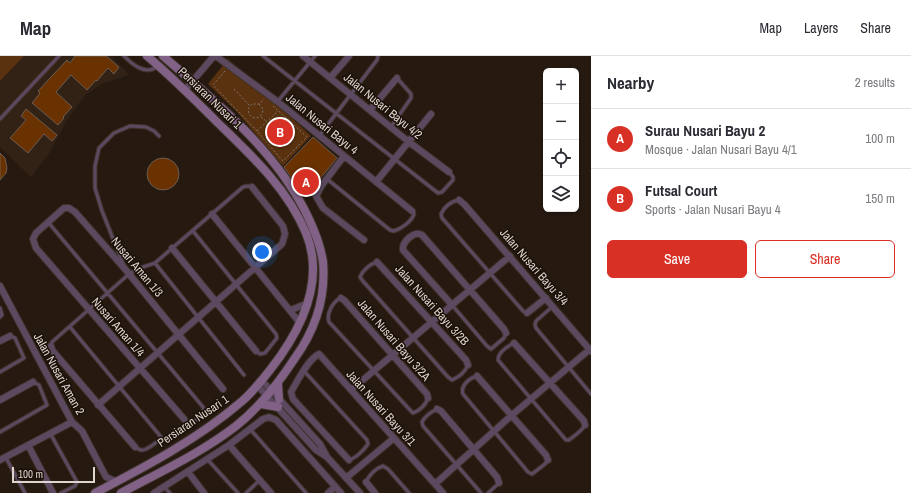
<!DOCTYPE html>
<meta charset="utf-8">
<style>
:root{--surface:#fff;--page:#f7f7f7;--text:#2b2b33;--muted:#7c7c81;--line:#e1e1e2;--accent:#d93025}
body{margin:0;font-family:"Archivo Narrow",sans-serif;background:var(--page);color:var(--text)}
.controls{position:absolute;right:12px;top:12px;display:grid;overflow:hidden;border-radius:6px;box-shadow:0 1px 3px #0004}
.controls button{width:36px;height:36px;display:grid;place-items:center;padding:0;border:0;border-bottom:1px solid var(--line);background:var(--surface);color:var(--text);font:20px sans-serif}
.scale{position:absolute;left:12px;bottom:10px;width:83px;box-sizing:border-box;padding-left:4px;border:2px solid #ded5cf;border-top:0;font-size:11px;line-height:14px;white-space:nowrap;color:#ded5cf;-webkit-text-stroke:3px #1b1008;paint-order:stroke}
.you{position:absolute;left:262px;top:196px;width:14px;height:14px;margin:-10px;border:3px solid #fff;border-radius:50%;background:#1a73e8;box-shadow:0 0 0 6px #1a73e833}
.badge{display:grid;place-items:center;width:26px;height:26px;border-radius:50%;background:var(--accent);color:#fff;font-size:13px;font-weight:700}
.pin{position:absolute;translate:-50% -50%;border:2px solid #fff;box-shadow:0 1px 4px #0006}
.list{margin:0;padding:0;list-style:none}
h2{display:flex;justify-content:space-between;align-items:center;height:52px;margin:0;padding:0 16px;font-size:17px}
h2 small{font-size:13px;font-weight:400;color:var(--muted)}
.list li{display:grid;grid-template-columns:26px 1fr auto;gap:12px;align-items:center;box-sizing:border-box;height:60px;padding:0 16px;border-top:1px solid var(--line)}
.list b{display:block;font-size:15px;white-space:nowrap}
.list p{margin:0;font-size:13px;white-space:nowrap;color:var(--muted)}
.list em{font-size:13px;font-style:normal;color:var(--muted)}
.actions{display:flex;gap:8px;padding:12px 16px}
.actions a{flex:1;padding:9px 0;border:1px solid var(--accent);border-radius:6px;text-align:center;font-size:14px;color:var(--accent)}
.actions .main{background:var(--accent);color:#fff}
.icon{flex:none;width:22px;height:22px;fill:none;stroke:currentColor;stroke-width:2;stroke-linecap:round;stroke-linejoin:round}
.map{position:relative;flex:none;width:591px;height:437px;overflow:hidden}
header{display:flex;align-items:center;gap:24px;box-sizing:border-box;height:56px;padding:0 20px;background:var(--surface);border-bottom:1px solid var(--line)}
header strong{font-size:19px}
nav{display:flex;gap:22px;margin-inline-start:auto;font-size:14px}
main{display:flex}
aside{flex:1;background:var(--surface)}
.map>svg:first-child{display:block}
.built{fill:#322115}
.green{fill:#5a3210}
.building{fill:#6a3200;stroke:#6b5c53}
.lines{fill:none;stroke-linecap:round;stroke-linejoin:round}
.service-casing{stroke:#3f332b;stroke-width:5}
.minor-casing{stroke:#3f332b;stroke-width:8}
.secondary-casing{stroke:#3f332b;stroke-width:10}
.path{stroke:#7f746c;stroke-width:1;stroke-dasharray:2 2;stroke-linecap:butt}
.service{stroke:#5c4960;stroke-width:3}
.minor{stroke:#5c4960;stroke-width:6}
.secondary{stroke:#816286;stroke-width:8}
.labels{text-anchor:middle;stroke-width:3;stroke-linejoin:round;paint-order:stroke}
.street-label{font-size:12px;fill:#ded5cf;stroke:#1b1008}
</style>
<header>
<strong>Map</strong>
<nav><a>Map</a><a>Layers</a><a>Share</a></nav>
</header>
<main>
<div class="map">
<svg width="591" height="437" viewBox="0 0 591 437">
<rect width="100%" height="100%" fill="#251910"/>
<!-- built -->
<path class="built" d="M0,0H111L129,19L102,28L85,39L67,64L50,96L31,121L0,91Z"/>
<!-- green -->
<path class="green" d="M0,0H24L0,25Z
M228,3L311,80L283,110L237,56L208,28Z"/>
<!-- building -->
<path class="building" d="M75,0H106L119,11L114,18L108,12L97,25L96,24L87,34L71,19L56,36L72,51L63,61L64,62L58,69L32,47L40,37L38,35L67,4L70,7Z
M26,53L57,79L52,85L44,78L28,97L10,82L26,64L21,60Z
M313,81L337,102L305,141L284,111Z
M0,97L5,102L7,112L6,117L0,124Z
M147 118a16 16 0 1 1 32 0a16 16 0 1 1-32 0Z"/>
<g class="lines">
<!-- service casing -->
<g class="service-casing">
<path id="service" d="M124,0C133,9 145,19 157,11
M263,0L438,137L442,136L453,124V121L449,116
M278,45L315,0
M0,63L59,0
M391,71L411,42V38L397,22
M319,80L377,4L378,0
M327,123L390,174L394,175C401,173 412,165 414,158L412,155
M459,144C451,145 444,151 441,158L442,162L523,255L527,257
M48,166L203,351L204,356C200,363 190,369 184,363
M193,175L276,278L277,282L265,297L260,298L256,295
M377,206C370,208 363,214 360,221L362,224L448,321L452,324C459,321 465,316 468,309
M155,207L244,319
M124,210L102,155L95,132V110L99,92L114,77L130,70L146,71L154,75L159,80
M341,242C333,245 326,258 329,266L410,354L413,357C419,355 426,349 428,342
M452,249L487,290L491,293L504,282L506,277
M553,250L536,265L535,269L536,272L591,338
M0,252L2,259L0,261
M70,271L161,381C159,385 146,395 141,394C140,394 135,391 135,391
M514,287C508,290 498,296 498,304L566,384H569C574,380 582,375 585,369
M51,290L52,286L129,218L137,213L155,207L243,131L248,130L252,131
M304,315L367,384L368,388C364,394 356,402 349,404
M0,316L24,302L15,282L10,280
M477,320C470,322 460,329 463,338L528,416L532,418L545,408L548,404
M437,353C431,356 425,360 422,366L423,370L481,437
M250,373L306,437
M0,376L47,349L39,329L33,326
M50,377L77,426L75,430L61,437
M6,402L25,437
M207,403L238,437
M366,426C369,419 376,412 383,410L388,413L409,437
M164,431L170,437
M246,437L260,424
M488,437L499,427"/>
</g>
<!-- minor casing -->
<g class="minor-casing">
<path id="minor" d="M216,0L278,46L412,155
M303,0L409,86L449,116
M330,22L349,0
M185,34L214,0
M370,54L397,22
M344,100L322,129L316,140L323,152L364,184
M376,126L431,58
M459,144L464,148L591,295
M212,158L300,267
M172,192L256,295
M377,206L466,304L468,309
M0,230L72,366L82,375L106,421L117,426
M341,242L344,244L427,338L428,342
M452,249L403,194C402,186 414,174 422,179L504,273L506,277
M291,254L308,247
M527,257L546,242
M0,285L10,280
M514,287L584,365L585,369
M51,290L52,294L135,391
M477,320L546,399L548,404
M262,325L272,335L320,388L326,399
M257,329L316,394L327,401L360,437
M351,334L510,200
M0,344L33,326
M98,349L282,188L285,178L283,170L252,131
M437,353L441,355L497,421L499,427
M184,363L36,192L33,183L36,177L64,152H69L75,156L125,213L223,333
M28,389L53,437
M229,389L271,437
M0,404L72,366
M349,404L293,343L291,336C297,326 308,303 319,298L443,437
M188,416L204,437
M346,422L394,382
M366,426L375,437
M435,428L512,359L590,293
M154,437L229,389L263,363L269,361L276,364L341,437
M328,437L335,431"/>
</g>
<!-- secondary casing -->
<g class="secondary-casing">
<path id="secondary" d="M278,328L279,343
M261,348L278,351
M95,437C145,411 198,383 241,346C252,337 261,325 270,314C299,277 326,226 306,177C287,132 252,100 218,67C195,44 172,21 147,0
M121,437C160,416 201,397 236,370C260,351 278,328 295,302C315,274 326,241 323,206C321,191 315,176 309,163C278,96 218,48 163,0"/>
</g>
<!-- path -->
<path class="path" d="M225,15L213,29L257,75
M234,33L250,50
M259,48L263,53C262,65 249,65 248,53L252,48H259L264,43
M273,50L307,81L283,105L257,75L278,55
M261,61L266,65"/>
<!-- service -->
<use href="#service" class="service"/>
<!-- minor -->
<use href="#minor" class="minor"/>
<!-- secondary -->
<use href="#secondary" class="secondary"/>
</g>
<g class="labels">
<!-- street labels -->
<g class="street-label">
<text transform="translate(210 42) rotate(44)" y="4">Persiaran Nusari 1</text>
<text transform="translate(383 50) rotate(39)" y="4">Jalan Nusari Bayu 4/2</text>
<text transform="translate(322 68) rotate(39)" y="4">Jalan Nusari Bayu 4</text>
<text transform="translate(137 211) rotate(50)" y="4">Nusari Aman 1/3</text>
<text transform="translate(534 211) rotate(49)" y="4">Jalan Nusari Bayu 3/4</text>
<text transform="translate(432 249) rotate(48)" y="4">Jalan Nusari Bayu 3/2B</text>
<text transform="translate(118 271) rotate(49)" y="4">Nusari Aman 1/4</text>
<text transform="translate(394 284) rotate(49)" y="4">Jalan Nusari Bayu 3/2A</text>
<text transform="translate(59 318) rotate(61)" y="4">Jalan Nusari Aman 2</text>
<text transform="translate(381 352) rotate(48)" y="4">Jalan Nusari Bayu 3/1</text>
<text transform="translate(193 365) rotate(-34)" y="4">Persiaran Nusari 1</text>
</g>
</g>
</svg>
<div class="controls">
<button>+</button>
<button>−</button>
<button><svg class="icon" aria-label="locate" viewBox="0 0 24 24"><circle cx="12" cy="12" r="6"/><path d="M12 2v4M12 18v4M2 12h4M18 12h4"/></svg></button>
<button><svg class="icon" aria-label="layers" viewBox="0 0 24 24"><path d="M12 4l9 5-9 5-9-5zM3 14l9 5 9-5"/></svg></button>
</div>
<div class="scale">100 m</div>
<div class="you"></div>
<div class="pin badge" style="left:306px;top:126px">A</div>
<div class="pin badge" style="left:280px;top:76px">B</div>
</div>
<aside>
<h2>Nearby<small>2 results</small></h2>
<ul class="list">
<li><span class="badge">A</span><div><b>Surau Nusari Bayu 2</b><p>Mosque · Jalan Nusari Bayu 4/1</p></div><em>100 m</em></li>
<li><span class="badge">B</span><div><b>Futsal Court</b><p>Sports · Jalan Nusari Bayu 4</p></div><em>150 m</em></li>
</ul>
<div class="actions"><a class="main">Save</a><a>Share</a></div>
</aside>
</main>
